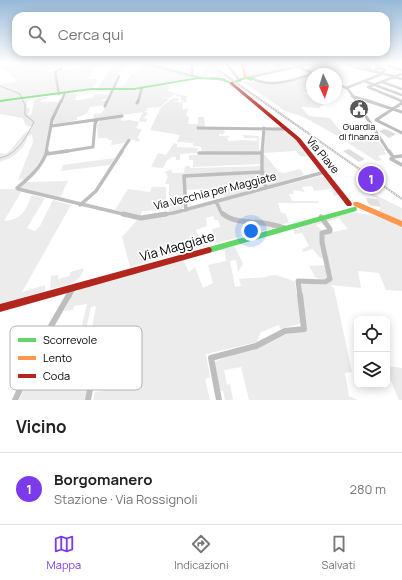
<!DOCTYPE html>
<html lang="it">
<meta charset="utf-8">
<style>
:root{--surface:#fff;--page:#f2f2f2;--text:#222;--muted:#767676;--line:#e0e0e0;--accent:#7c3aed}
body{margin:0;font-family:Manrope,sans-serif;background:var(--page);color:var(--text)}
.controls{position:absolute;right:12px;bottom:12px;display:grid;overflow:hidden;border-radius:8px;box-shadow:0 2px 10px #0003}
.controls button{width:36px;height:36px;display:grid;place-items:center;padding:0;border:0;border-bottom:1px solid var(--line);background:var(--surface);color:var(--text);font:20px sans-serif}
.compass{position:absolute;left:306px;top:68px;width:36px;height:36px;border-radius:50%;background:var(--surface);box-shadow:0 2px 10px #0003;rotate:176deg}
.you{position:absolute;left:251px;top:231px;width:14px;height:14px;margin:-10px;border:3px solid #fff;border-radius:50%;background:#1a73e8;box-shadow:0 0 0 6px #1a73e833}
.badge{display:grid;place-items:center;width:26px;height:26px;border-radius:50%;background:var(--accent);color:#fff;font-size:13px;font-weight:700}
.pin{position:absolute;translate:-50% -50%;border:2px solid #fff;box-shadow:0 1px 4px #0006}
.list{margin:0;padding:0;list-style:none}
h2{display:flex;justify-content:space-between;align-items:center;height:52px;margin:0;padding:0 16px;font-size:17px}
h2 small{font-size:13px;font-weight:400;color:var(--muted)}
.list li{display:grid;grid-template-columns:26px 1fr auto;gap:12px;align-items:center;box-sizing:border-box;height:72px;padding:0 16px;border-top:1px solid var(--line)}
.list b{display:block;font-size:15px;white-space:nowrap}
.list p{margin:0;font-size:13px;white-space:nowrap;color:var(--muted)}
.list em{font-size:13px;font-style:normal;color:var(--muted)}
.icon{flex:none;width:22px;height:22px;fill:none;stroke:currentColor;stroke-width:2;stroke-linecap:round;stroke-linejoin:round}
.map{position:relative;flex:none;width:402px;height:400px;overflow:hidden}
.search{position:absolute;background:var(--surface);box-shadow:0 2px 10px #0003;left:12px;right:12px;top:12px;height:44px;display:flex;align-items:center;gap:10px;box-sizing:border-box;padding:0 14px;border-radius:12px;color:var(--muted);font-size:15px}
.sheet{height:124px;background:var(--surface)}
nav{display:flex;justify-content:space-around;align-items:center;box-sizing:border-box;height:56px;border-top:1px solid var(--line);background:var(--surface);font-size:11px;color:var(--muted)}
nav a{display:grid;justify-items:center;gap:2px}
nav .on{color:var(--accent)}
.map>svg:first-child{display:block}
.green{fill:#ececec}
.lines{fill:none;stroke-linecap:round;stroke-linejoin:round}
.stream{stroke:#bfbfbf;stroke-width:1}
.building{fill:#dfdfdf}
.street-far4{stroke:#bebebe;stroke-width:2.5}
.street-far3{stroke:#bebebe;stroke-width:3}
.street-far2{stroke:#bebebe;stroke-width:3.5}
.street-far1{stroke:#bebebe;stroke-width:5}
.street{stroke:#bebebe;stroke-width:6}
.fast{fill:#63d668;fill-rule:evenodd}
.slow{fill:#ff974d;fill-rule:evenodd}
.jam{fill:#b3261e;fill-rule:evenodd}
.rail-casing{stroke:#bebebe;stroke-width:2}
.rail{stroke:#fff;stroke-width:1;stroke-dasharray:1.5;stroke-linecap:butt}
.labels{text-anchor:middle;stroke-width:3.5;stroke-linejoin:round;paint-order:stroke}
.far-poi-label{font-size:9px;fill:#000;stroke:#fff}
.street-label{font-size:11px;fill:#000;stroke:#fff}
.near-street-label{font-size:13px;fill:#000;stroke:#fff}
.key{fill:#fff;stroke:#b2b2b2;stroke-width:1}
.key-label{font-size:11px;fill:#000}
</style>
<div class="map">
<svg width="402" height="400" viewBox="0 0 402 400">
<rect width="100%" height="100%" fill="#fff"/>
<!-- green -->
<path class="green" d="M73,63L62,64V67L44,71L45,73L83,67L85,63H132L130,65H126L119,73L111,88H98L114,65L98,64L87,79H98L92,89L60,93L57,90V94L40,97L0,100V84L15,82L17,80L12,77L9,71L5,72L0,68V64Z
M138,63H179H176L175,67L178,68L177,71H179L180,67H184V69L191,67L190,74L199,76L132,89L115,88V85H117L116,87L125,85L131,74H134L140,66H147Z
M193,63H205L230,80L223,77H216V74L208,73L204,76H201L206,70L198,66L193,67Z
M243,63H313L254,77L247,76Z
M309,76L312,78V94L304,92L303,93L312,96V98L324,99L323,106H320V108L301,107L309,116L330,118L346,138L374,136L386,151H384L386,154L378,156L382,160L376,161L339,137L304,117L285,111L242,81L279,84Z
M167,84L170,88L167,91L176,93L170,98L154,95L169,99L160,107L147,108L146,109L148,110L144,112L149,113L143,118L147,119L146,122L139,121L143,112L93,119L94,114L102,113L114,89L136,90Z
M110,91L108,98L100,101H106L104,105L90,107C87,114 84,116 77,117V120L54,125V120L67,93L77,94L75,100H82L83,99L92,98L95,94L109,95Z
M177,94L187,96L186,102L182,103L183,110L188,108L186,116L189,117L188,124H198V117H204L205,127H195L224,129L225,132L223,134H219V136H231L227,138L228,141L244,140L257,141V138H245L242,135L259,136V151L202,152L201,147L193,146V143L177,142L180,135L150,130L161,107L173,98H179L178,101L172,102H183L181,100V97L175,96Z
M48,96L47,99H42L40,102H59L53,115L43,157L27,179L18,180L33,142L32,135L28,136C24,150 13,158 0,162V153L6,154C17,146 19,134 31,130L32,126H26L23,118L0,114V102L33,99L27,101V108H30L28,115H31L35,99Z
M117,117L121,118V121L130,120L139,122L136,128L142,130L137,138L140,139L138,142L129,138L125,143L111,145L112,140H108V138H98L97,125L101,120Z
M264,129L284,130L307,150L310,157L300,156L296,151L263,153L279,172L284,173L300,169L304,175L267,187L265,183L263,153Z
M174,143L177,144V147L198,148L197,153L180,154V160H176V157H171L170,159L167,160L163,168L151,167L158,153L166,155Z
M260,154L261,164L193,167V160H189V155Z
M115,158L110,165L61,171L63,165Z
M185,166H189L191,168L261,166L264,187L225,198L222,188L186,190L187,207L169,212V184H165L168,176L166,175L167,173H163L171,169L172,173H184Z
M320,176L327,178L325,179L328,180L327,181L329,182L339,195L334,196L331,189L314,191L312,186L302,187L305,192L293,190L294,194H289L292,201H318L319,203H278L281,213L286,214L289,223C276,227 236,222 225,213C222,210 220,206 219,202Z
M68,181L60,198L19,188L26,182Z
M152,187H166V210L142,211L141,215L115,210L128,189L150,192Z
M0,189H14L21,192L4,221C23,219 25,211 32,195L45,198L27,228L35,231L40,226L53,200L71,205L22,292L45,285V291L0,304Z
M365,190L402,208L401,221L378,213L381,207L378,199L365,192Z
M215,203L227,219L278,227L216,243L212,229L220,227L218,220H215L213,216L206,218L207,226L196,230L201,242L206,241L208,245L130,267L122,237L138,219Z
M353,212L375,216L402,226V291L386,290L379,273L358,271L361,288L330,285L334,288L352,372L345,373L349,396L358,400H249L241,367L224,370L227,385L230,384L233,400H225L223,391H219L213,362L269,343L284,335L307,330L301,286L302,283L325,285L332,280L323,243V234L348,229L339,218L327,222L325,219Z
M321,220L323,223L316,225L323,231V259L318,256L313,249L303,252L302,249L309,246L302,233L295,234L293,231L299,229L298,227Z
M233,246L235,247L243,264L238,272L236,260L230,261L235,287L241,286L239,279L267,277V276L276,275L294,281L295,282L301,321L300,324L280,329L279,325L261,332L257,342L206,354L210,377L205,379L210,400H93L95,392L118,388L119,361L91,368L85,400H19L37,361L40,360L42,378C54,382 71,382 81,374L83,358L87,356L96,306L91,307L86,330L81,329L87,304L74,306L73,310L64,311L74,293L82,288L183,259L189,272L195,267L203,288L213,283L208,265L226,261L224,247Z
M325,265L328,278L324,280L316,278L309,266Z
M84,268C79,285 66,285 50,289L51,276L58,275V279L70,276V272Z
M387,366L402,368V400H399L391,381L387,379Z"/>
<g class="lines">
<!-- stream -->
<path class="stream" d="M0,86L20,94L25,105V115L34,122C27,136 17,155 0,158"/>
</g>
<!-- building -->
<path class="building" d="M384,129L388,130L396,134L389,138L379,131Z
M349,149L365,159L359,162L343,151Z
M366,198L378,199L381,207L369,205Z"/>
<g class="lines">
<!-- street-far4 -->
<path class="street-far4" d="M142,63L201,78
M192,63V75
M226,63L240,81
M290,63L315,74
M340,63L375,72
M355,63L370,68
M374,63L380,68
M389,66L402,70
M379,68L385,70L380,73L374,71Z
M381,73L402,79
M402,74L368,87L402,101
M251,77L313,63
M212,78L225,80
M253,79C272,88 293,80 312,74
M364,81L402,95
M382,82L402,89
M336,83L348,89L357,102
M346,88L382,74L378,73
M59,94L55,72L62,68L61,63
M352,96L372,102
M61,102L65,93
M107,102L119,76
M138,102L142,88"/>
<!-- street-far3 -->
<path class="street-far3" d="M356,101L389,152
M368,101L402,112
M137,103L138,101
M105,106L107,101
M376,120L402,103
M376,120L402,133
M52,126L122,116
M198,128L286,129
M46,152L52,120L61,101
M61,152L93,147L95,124L97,120
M121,152L129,140
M262,152L264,128"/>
<!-- street-far2 -->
<path class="street-far2" d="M47,151C42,167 29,178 17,188L18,189L127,215
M262,151V174L266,188
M389,151L393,157
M199,153H262
M46,154L68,151
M393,157L402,156
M392,158L391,159L402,165
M216,201L221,212L225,215
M80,205L96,191L122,151
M186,210L184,176L263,172
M160,215L173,213L325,172"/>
<!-- street-far1 -->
<path class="street-far1" d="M123,214L141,218L166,214
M223,214C234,223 250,221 263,223C270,224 278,226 285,228
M69,296L74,287
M300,296L298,281L325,282L330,279L322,242V233L330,231V229L321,217"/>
<!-- street -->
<path class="street" d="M91,380L107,378
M15,400L44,338L69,295
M88,400L97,350
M219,400L211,358L256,346L285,331L304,329L300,295"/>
<!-- fast -->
<path class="fast" d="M248,76L255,78L251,81L246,79L231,84L221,80L198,79L134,90H91L0,102V100L91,88H134L198,77L222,78L231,82Z
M354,207H356L357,209L356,211L209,253L207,252L206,250L207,248L209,247Z"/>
<!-- slow -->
<path class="slow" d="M241,63H243L247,79L244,78Z
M354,202H358L402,221V227L354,206L353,204Z"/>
<!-- jam -->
<path class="jam" d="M230,82H232L300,138L351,202L352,204L351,206H347L296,140L230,84Z
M209,247L211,248L212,250L211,252L209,253L0,312V304Z"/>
<!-- rail casing -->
<g class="rail-casing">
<path id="rail" d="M208,63L402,199"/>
</g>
<!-- rail -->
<use href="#rail" class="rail"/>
</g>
<!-- sky -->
<linearGradient id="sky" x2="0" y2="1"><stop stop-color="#97b8d8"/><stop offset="0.53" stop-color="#fff"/><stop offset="1" stop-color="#fff" stop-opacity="0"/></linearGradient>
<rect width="402" height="119" fill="url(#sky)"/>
<!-- icons -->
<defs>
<g id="civic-disc" transform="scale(1)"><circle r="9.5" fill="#595959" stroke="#fff"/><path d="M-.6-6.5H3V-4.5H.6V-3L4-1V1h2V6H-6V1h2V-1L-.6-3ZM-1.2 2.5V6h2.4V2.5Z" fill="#fff"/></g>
</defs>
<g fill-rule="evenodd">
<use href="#civic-disc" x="359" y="109"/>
</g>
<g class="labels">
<!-- far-poi labels -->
<g class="far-poi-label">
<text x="359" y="130">Guardia<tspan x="359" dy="10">di finanza</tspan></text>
</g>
<!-- street labels -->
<g class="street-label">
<text transform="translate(323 155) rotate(50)" y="4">Via Piave</text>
<text transform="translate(215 191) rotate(-14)" y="4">Via Vecchia per Maggiate</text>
</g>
<!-- near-street labels -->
<g class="near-street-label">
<text transform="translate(177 246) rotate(-16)" y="5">Via Maggiate</text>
</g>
</g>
<!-- legend -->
<rect x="10" y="326" width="132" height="64" rx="6" class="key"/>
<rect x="18" y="338" width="18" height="4" fill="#63d668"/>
<rect x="18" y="356" width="18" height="4" fill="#ff974d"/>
<rect x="18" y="374" width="18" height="4" fill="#b3261e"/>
<g class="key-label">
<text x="43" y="344">Scorrevole</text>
<text x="43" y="362">Lento</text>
<text x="43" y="380">Coda</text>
</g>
</svg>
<div class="controls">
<button><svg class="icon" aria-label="locate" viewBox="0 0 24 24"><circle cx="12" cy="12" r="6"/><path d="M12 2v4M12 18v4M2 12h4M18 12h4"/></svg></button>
<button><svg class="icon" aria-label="layers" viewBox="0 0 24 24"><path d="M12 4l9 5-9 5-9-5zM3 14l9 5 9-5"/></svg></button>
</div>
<svg class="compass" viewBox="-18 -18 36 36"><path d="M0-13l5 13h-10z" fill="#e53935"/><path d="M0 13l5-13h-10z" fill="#767676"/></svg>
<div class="you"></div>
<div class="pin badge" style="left:371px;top:179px">1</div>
<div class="search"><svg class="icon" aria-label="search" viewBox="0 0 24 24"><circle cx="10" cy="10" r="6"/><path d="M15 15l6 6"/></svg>Cerca qui</div>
</div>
<section class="sheet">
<h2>Vicino<small></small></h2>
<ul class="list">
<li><span class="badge">1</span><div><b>Borgomanero</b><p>Stazione · Via Rossignoli</p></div><em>280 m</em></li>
</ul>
</section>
<nav>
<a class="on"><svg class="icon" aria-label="map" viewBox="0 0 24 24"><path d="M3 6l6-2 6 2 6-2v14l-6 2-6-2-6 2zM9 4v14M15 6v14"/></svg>Mappa</a>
<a><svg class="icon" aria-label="directions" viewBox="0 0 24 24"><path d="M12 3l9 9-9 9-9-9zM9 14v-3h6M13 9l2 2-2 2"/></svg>Indicazioni</a>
<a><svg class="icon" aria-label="saved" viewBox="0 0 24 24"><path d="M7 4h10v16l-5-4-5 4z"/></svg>Salvati</a>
</nav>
